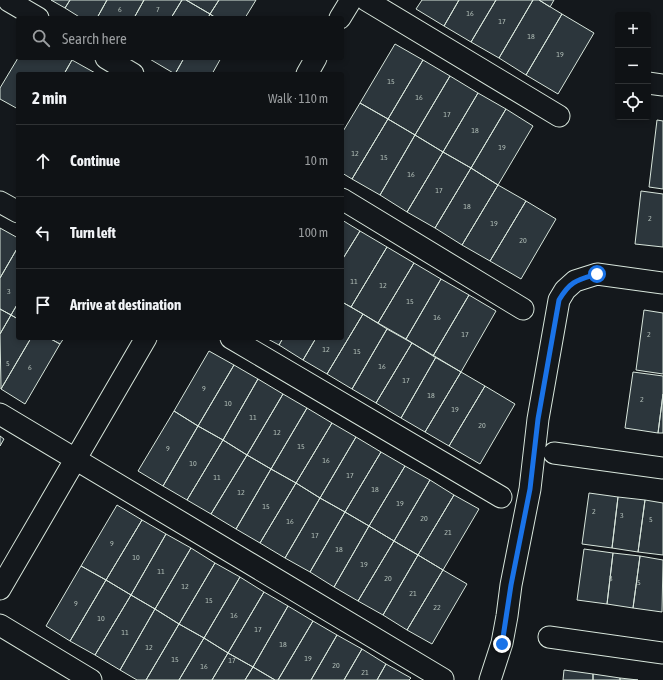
<!DOCTYPE html>
<meta charset="utf-8">
<style>
:root{--surface:#0f1215;--page:#1d2022;--text:#f1f3f6;--muted:#9b9ea0;--line:#2f3234}
body{margin:0;font-family:"Asap Condensed",sans-serif;background:var(--page);color:var(--text)}
.controls{position:absolute;right:12px;top:12px;display:grid;overflow:hidden;border-radius:4px;box-shadow:0 2px 6px #0003}
.controls button{width:36px;height:36px;display:grid;place-items:center;padding:0;border:0;border-bottom:1px solid var(--line);background:var(--surface);color:var(--text);font:20px sans-serif}
.stop{position:absolute;width:12px;height:12px;margin:-9px;border:3px solid #1a73e8;border-radius:50%;background:#fff}
.stop.end{background:#1a73e8;border-color:#fff;box-shadow:0 1px 4px #0008}
.list{margin:0;padding:0;list-style:none}
h2{display:flex;justify-content:space-between;align-items:center;height:52px;margin:0;padding:0 16px;font-size:17px}
h2 small{font-size:13px;font-weight:400;color:var(--muted)}
.list li{display:grid;grid-template-columns:26px 1fr auto;gap:12px;align-items:center;box-sizing:border-box;height:72px;padding:0 16px;border-top:1px solid var(--line)}
.list b{display:block;font-size:15px;white-space:nowrap}
.list em{font-size:13px;font-style:normal;color:var(--muted)}
.icon{flex:none;width:22px;height:22px;fill:none;stroke:currentColor;stroke-width:2;stroke-linecap:round;stroke-linejoin:round}
.map{position:relative;flex:none;width:663px;height:680px;overflow:hidden}
.search{position:absolute;background:var(--surface);box-shadow:0 2px 6px #0003;left:16px;top:16px;width:328px;height:44px;display:flex;align-items:center;gap:10px;box-sizing:border-box;padding:0 14px;border-radius:4px;color:var(--muted);font-size:15px}
.panel{position:absolute;background:var(--surface);box-shadow:0 2px 6px #0003;left:16px;top:72px;width:328px;height:268px;border-radius:4px}
.map>svg:first-child{display:block}
.building{fill:#2c363c;stroke:#d8e6dc}
.lines{fill:none;stroke-linecap:round;stroke-linejoin:round}
.street-casing{stroke:#d8e6dc;stroke-width:23}
.street{stroke:#14181c;stroke-width:21}
.route{stroke:#1a73e8;stroke-width:5}
.labels{text-anchor:middle;stroke-width:3;stroke-linejoin:round;paint-order:stroke}
.number-label{font-size:8px;fill:#adbab4}
</style>
<div class="map">
<svg width="663" height="680" viewBox="0 0 663 680">
<rect width="100%" height="100%" fill="#14181c"/>
<!-- building -->
<path class="building" d="M51,0H70L65,8Z
M70,0H107L97,18H81L65,8Z
M107,0H144L134,18H97Z
M144,0H182L171,18H134Z
M182,0H186L210,14L208,18H171Z
M186,0H219L210,14Z
M219,0H256L245,18H216L210,14Z
M422,0H459L444,26L416,9Z
M459,0H496L471,42L444,26Z
M496,0H533L499,58L471,42Z
M533,0H539L562,14L526,75L499,58Z
M539,0H554L550,7Z
M210,14L216,18H208Z
M562,14L594,33L558,94L526,75Z
M395,44L423,60L388,119L360,103Z
M18,58H69L72,60L64,74H18V109L0,99V88Z
M148,58H184L175,74Z
M184,58H221L212,74H175Z
M72,60L97,74H64Z
M423,60L450,76L415,135L388,119Z
M450,76L478,93L443,152L415,135Z
M478,93L506,109L471,168L443,152Z
M360,103L388,119L352,179L342,173V133Z
M506,109L533,126L498,185L471,168Z
M388,119L415,135L380,195L352,179Z
M657,120L663,121V189L649,187Z
M415,135L443,152L407,212L380,195Z
M443,152L471,168L435,228L407,212Z
M471,168L498,185L462,245L435,228Z
M498,185L526,201L490,261L462,245Z
M641,191L663,194V247L635,244Z
M526,201L556,219L521,279L490,261Z
M342,220L360,231L342,260Z
M0,228L18,238V247L0,278Z
M360,231L387,247L351,307L342,302V260Z
M18,247V303L11,315L0,309V278Z
M387,247L414,263L378,323L351,307Z
M414,263L441,279L406,339L378,323Z
M441,279L469,295L433,356L406,339Z
M469,295L496,311L461,372L433,356Z
M342,302L363,314L327,374L303,360L316,338H342Z
M18,303V319L11,315Z
M0,309L11,315L0,334Z
M644,310L663,313V374L636,370Z
M363,314L387,329L352,389L327,374Z
M11,315L18,319V338H31L1,389L0,334Z
M387,329L412,343L376,403L352,389Z
M31,338H49L60,344L25,404L1,389Z
M49,338H64L60,344Z
M266,338H283L279,345Z
M283,338H316L303,360L279,345Z
M412,343L436,357L401,418L376,403Z
M209,351L234,365L198,426L174,411Z
M436,357L461,372L425,432L401,418Z
M234,365L258,379L223,440L198,426Z
M461,372L485,386L449,446L425,432Z
M633,372L663,376V394L658,433L625,428Z
M258,379L283,394L247,455L223,440Z
M485,386L515,404L480,464L449,446Z
M283,394L307,408L271,469L247,455Z
M663,394V433H658Z
M307,408L332,423L296,483L271,469Z
M174,411L198,426L163,486L138,471Z
M332,423L356,437L320,498L296,483Z
M198,426L223,440L187,500L163,486Z
M0,436L4,439L0,446Z
M356,437L381,452L345,512L320,498Z
M223,440L247,455L211,514L187,500Z
M381,452L405,466L369,526L345,512Z
M247,455L271,469L236,529L211,514Z
M405,466L430,480L394,541L369,526Z
M271,469L296,483L260,543L236,529Z
M430,480L454,495L418,555L394,541Z
M296,483L320,498L285,558L260,543Z
M589,493L618,497L612,548L582,544Z
M454,495L479,509L443,570L418,555Z
M618,497L645,500L638,552L612,548Z
M320,498L345,512L310,572L285,558Z
M645,500L663,503V555L638,552Z
M117,505L142,520L106,580L81,566Z
M345,512L369,526L334,587L310,572Z
M142,520L166,534L131,595L106,580Z
M369,526L394,541L358,601L334,587Z
M166,534L191,548L155,609L131,595Z
M394,541L418,555L383,615L358,601Z
M191,548L215,563L179,624L155,609Z
M584,549L613,553L607,604L577,600Z
M613,553L640,556L633,608L607,604Z
M418,555L443,570L407,630L383,615Z
M640,556L663,560L662,612L633,608Z
M215,563L240,577L204,638L179,624Z
M81,566L106,580L70,641L46,626Z
M443,570L467,584L432,644L407,630Z
M240,577L264,592L228,653L204,638Z
M106,580L131,595L95,655L70,641Z
M264,592L288,606L253,667L228,653Z
M131,595L155,609L120,670L95,655Z
M288,606L313,621L278,680H275L253,667Z
M155,609L179,624L146,680H137L120,670Z
M313,621L337,635L311,680H278Z
M179,624L204,638L179,680H146Z
M337,635L362,649L344,680H311Z
M204,638L228,653L212,680H179Z
M362,649L386,664L377,680H344Z
M228,653L253,667L245,680H212Z
M386,664L411,678L409,680H377Z
M253,667L275,680H245Z
M564,670L593,674V680H563Z
M593,674L620,678V680H593Z
M620,678L638,680H620Z"/>
<g class="lines">
<!-- street casing -->
<g class="street-casing">
<path id="street" d="M366,0L559,116
M9,1L38,18
M340,18L351,0
M106,58L133,74
M307,74L316,58
M648,83L663,85
M342,199L523,309
M0,202L18,212
M231,338L501,497
M0,414L443,679
M554,453L663,468
M0,589L146,338
M0,625L91,680
M549,637L663,653
M490,680L502,643L507,616L511,585L530,489L538,419L559,300L565,290L575,281L597,274L663,283"/>
</g>
<!-- street -->
<use href="#street" class="street"/>
</g>
<g class="lines">
<!-- route -->
<path class="route" d="M502,644L511,585L530,489L538,419L559,300C570,281 577,280 597,274"/>
</g>
<g class="labels">
<!-- number labels -->
<g class="number-label">
<text x="120" y="12">6</text>
<text x="158" y="12">7</text>
<text x="470" y="16">16</text>
<text x="502" y="24">17</text>
<text x="531" y="39">18</text>
<text x="560" y="57">19</text>
<text x="391" y="84">15</text>
<text x="419" y="100">16</text>
<text x="447" y="117">17</text>
<text x="475" y="133">18</text>
<text x="502" y="150">19</text>
<text x="355" y="156">12</text>
<text x="384" y="160">15</text>
<text x="411" y="177">16</text>
<text x="439" y="193">17</text>
<text x="467" y="209">18</text>
<text x="650" y="221">2</text>
<text x="494" y="226">19</text>
<text x="523" y="243">20</text>
<text x="354" y="284">11</text>
<text x="383" y="288">12</text>
<text x="9" y="294">3</text>
<text x="410" y="304">15</text>
<text x="437" y="320">16</text>
<text x="465" y="337">17</text>
<text x="649" y="337">2</text>
<text x="326" y="352">12</text>
<text x="357" y="354">15</text>
<text x="8" y="366">5</text>
<text x="382" y="369">16</text>
<text x="30" y="370">6</text>
<text x="406" y="383">17</text>
<text x="204" y="391">9</text>
<text x="431" y="398">18</text>
<text x="642" y="402">2</text>
<text x="228" y="406">10</text>
<text x="455" y="412">19</text>
<text x="253" y="420">11</text>
<text x="482" y="428">20</text>
<text x="277" y="435">12</text>
<text x="301" y="449">15</text>
<text x="168" y="451">9</text>
<text x="326" y="463">16</text>
<text x="193" y="466">10</text>
<text x="350" y="478">17</text>
<text x="217" y="480">11</text>
<text x="375" y="492">18</text>
<text x="241" y="495">12</text>
<text x="400" y="506">19</text>
<text x="266" y="509">15</text>
<text x="594" y="514">2</text>
<text x="622" y="518">3</text>
<text x="424" y="521">20</text>
<text x="651" y="522">5</text>
<text x="290" y="524">16</text>
<text x="448" y="535">21</text>
<text x="315" y="538">17</text>
<text x="112" y="546">9</text>
<text x="339" y="552">18</text>
<text x="136" y="560">10</text>
<text x="364" y="567">19</text>
<text x="161" y="574">11</text>
<text x="388" y="581">20</text>
<text x="611" y="581">3</text>
<text x="639" y="585">5</text>
<text x="185" y="589">12</text>
<text x="413" y="596">21</text>
<text x="209" y="603">15</text>
<text x="76" y="606">9</text>
<text x="437" y="610">22</text>
<text x="234" y="618">16</text>
<text x="101" y="621">10</text>
<text x="258" y="632">17</text>
<text x="125" y="635">11</text>
<text x="283" y="647">18</text>
<text x="149" y="650">12</text>
<text x="308" y="661">19</text>
<text x="175" y="662">15</text>
<text x="232" y="663">17</text>
<text x="336" y="668">20</text>
<text x="204" y="669">16</text>
<text x="365" y="675">21</text>
</g>
</g>
</svg>
<div class="controls">
<button>+</button>
<button>−</button>
<button><svg class="icon" aria-label="locate" viewBox="0 0 24 24"><circle cx="12" cy="12" r="6"/><path d="M12 2v4M12 18v4M2 12h4M18 12h4"/></svg></button>
</div>
<div class="stop" style="left:597px;top:274px"></div>
<div class="stop end" style="left:502px;top:644px"></div>
<div class="search"><svg class="icon" aria-label="search" viewBox="0 0 24 24"><circle cx="10" cy="10" r="6"/><path d="M15 15l6 6"/></svg>Search here</div>
<section class="panel">
<h2>2 min<small>Walk · 110 m</small></h2>
<ul class="list">
<li><svg class="icon" aria-label="ahead" viewBox="0 0 24 24"><path d="M12 20V5M6 11l6-6 6 6"/></svg><div><b>Continue</b></div><em>10 m</em></li>
<li><svg class="icon" aria-label="left" viewBox="0 0 24 24"><path d="M17 20v-9H6M10 6l-5 5 5 5"/></svg><div><b>Turn left</b></div><em>100 m</em></li>
<li><svg class="icon" aria-label="arrive" viewBox="0 0 24 24"><path d="M6 21V4h12l-3 4 3 4H6"/></svg><div><b>Arrive at destination</b></div></li>
</ul>
</section>
</div>
